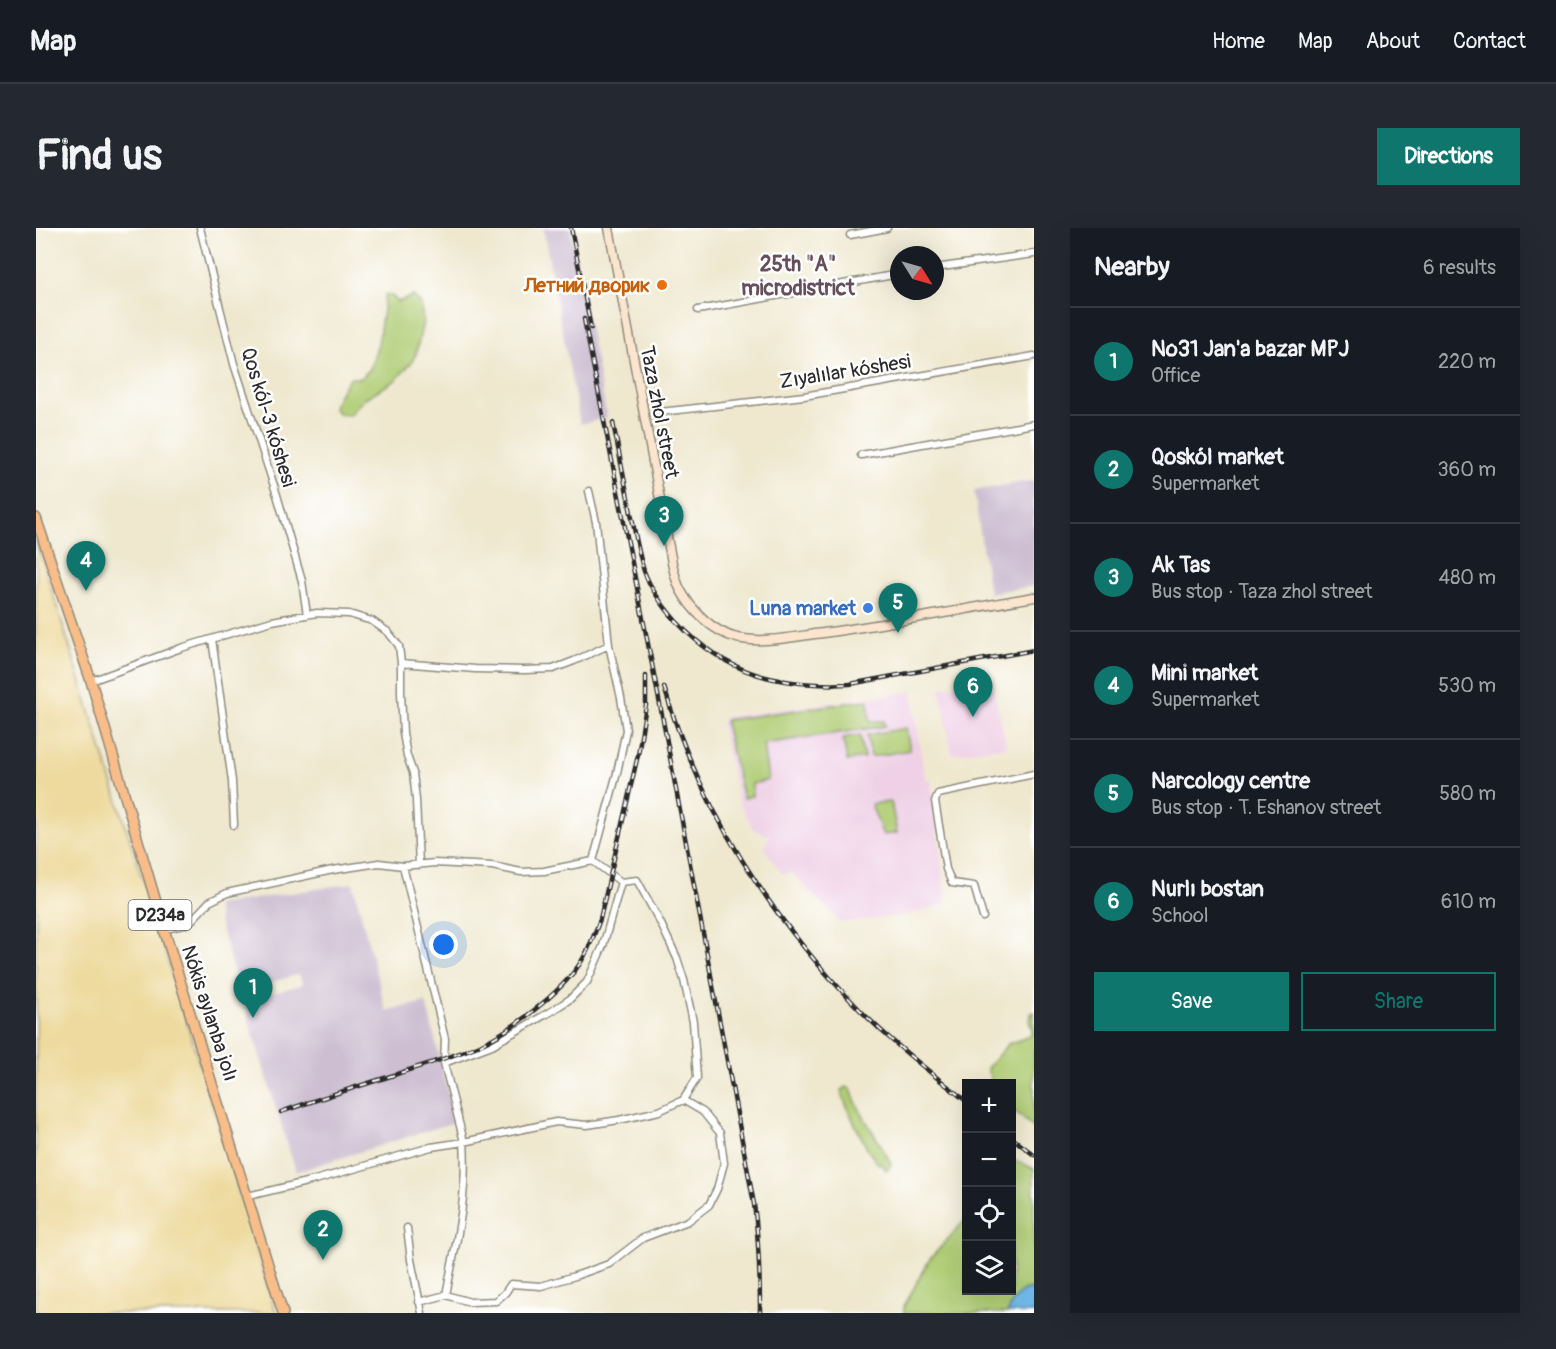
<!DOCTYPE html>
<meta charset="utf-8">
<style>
:root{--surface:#171b24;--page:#242831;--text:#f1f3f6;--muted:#9ea1a6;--line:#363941;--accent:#0f766e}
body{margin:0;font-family:Pangolin,sans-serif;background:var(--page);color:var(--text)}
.controls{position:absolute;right:18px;bottom:18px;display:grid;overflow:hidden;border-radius:0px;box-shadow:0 6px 24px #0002}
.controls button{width:54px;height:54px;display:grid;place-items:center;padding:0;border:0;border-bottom:2px solid var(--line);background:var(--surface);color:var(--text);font:30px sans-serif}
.compass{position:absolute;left:854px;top:18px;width:54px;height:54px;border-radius:50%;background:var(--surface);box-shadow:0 6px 24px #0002;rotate:127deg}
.you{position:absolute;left:408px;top:717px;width:21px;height:21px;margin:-15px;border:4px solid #fff;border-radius:50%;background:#1a73e8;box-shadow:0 0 0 9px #1a73e833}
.badge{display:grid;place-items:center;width:39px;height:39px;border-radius:50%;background:var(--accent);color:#fff;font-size:20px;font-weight:700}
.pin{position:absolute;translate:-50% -50px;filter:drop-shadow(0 2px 3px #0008)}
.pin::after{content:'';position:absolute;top:32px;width:21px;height:18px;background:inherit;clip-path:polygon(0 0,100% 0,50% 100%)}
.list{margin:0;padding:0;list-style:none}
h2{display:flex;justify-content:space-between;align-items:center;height:78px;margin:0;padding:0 24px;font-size:26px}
h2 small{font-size:20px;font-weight:400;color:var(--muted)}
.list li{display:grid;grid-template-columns:39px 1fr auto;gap:18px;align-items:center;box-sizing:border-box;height:108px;padding:0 24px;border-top:2px solid var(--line)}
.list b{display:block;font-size:22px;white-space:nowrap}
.list p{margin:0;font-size:20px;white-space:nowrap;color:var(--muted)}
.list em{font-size:20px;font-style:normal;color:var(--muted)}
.actions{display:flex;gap:12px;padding:18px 24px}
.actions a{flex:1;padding:14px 0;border:2px solid var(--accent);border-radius:0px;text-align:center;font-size:21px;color:var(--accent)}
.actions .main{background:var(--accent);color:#fff}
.icon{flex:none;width:33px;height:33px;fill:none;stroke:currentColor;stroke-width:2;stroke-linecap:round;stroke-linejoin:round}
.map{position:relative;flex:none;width:998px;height:1085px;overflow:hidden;border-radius:0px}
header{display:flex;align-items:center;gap:36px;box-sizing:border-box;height:84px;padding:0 30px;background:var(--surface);border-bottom:2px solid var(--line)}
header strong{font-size:28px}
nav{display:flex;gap:33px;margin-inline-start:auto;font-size:21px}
.intro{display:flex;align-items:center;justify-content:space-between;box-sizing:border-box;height:144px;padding:0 36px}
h1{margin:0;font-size:42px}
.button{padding:15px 27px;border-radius:0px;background:var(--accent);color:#fff;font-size:21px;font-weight:700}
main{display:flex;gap:36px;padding:0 36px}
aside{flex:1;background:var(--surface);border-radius:0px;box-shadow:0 6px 24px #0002}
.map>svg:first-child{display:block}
.built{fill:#efd0e6}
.industrial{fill:#cdbed2}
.green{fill:#afcc73;stroke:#6d7c4f;stroke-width:1.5}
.sand{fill:#eeda9e;stroke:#8c8264;stroke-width:1.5}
.water{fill:#70b9e8;stroke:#4e728a;stroke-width:1.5}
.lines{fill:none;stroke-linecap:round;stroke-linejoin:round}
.minor-casing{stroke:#8d8a7d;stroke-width:9}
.secondary-casing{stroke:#8d8a7d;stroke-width:11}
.primary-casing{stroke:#8d8a7d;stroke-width:12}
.minor{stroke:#fff;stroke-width:6}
.secondary{stroke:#fce5cf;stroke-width:8}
.primary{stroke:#f8bd88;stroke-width:9}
.rail-casing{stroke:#2b2b2b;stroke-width:4.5}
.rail{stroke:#fff;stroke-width:2;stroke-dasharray:7;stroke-linecap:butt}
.food-dot{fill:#e8710a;stroke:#fff;stroke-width:2}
.shop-dot{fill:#3f7fe0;stroke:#fff;stroke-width:2}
.labels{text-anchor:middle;stroke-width:5;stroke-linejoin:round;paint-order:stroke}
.shield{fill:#fff;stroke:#6b6b6b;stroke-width:1.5}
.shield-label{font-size:18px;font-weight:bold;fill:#2b2b2b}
.food-label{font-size:20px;font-weight:bold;fill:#c56008;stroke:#fff;text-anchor:end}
.street-label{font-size:20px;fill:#2b2b2b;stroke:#fff}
.shop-label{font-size:20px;font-weight:bold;fill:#366cbe;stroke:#fff;text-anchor:end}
.neighbourhood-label{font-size:21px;font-weight:bold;fill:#664f5c;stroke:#fff}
</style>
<header>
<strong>Map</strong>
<nav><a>Home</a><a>Map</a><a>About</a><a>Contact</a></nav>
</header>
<div class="intro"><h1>Find us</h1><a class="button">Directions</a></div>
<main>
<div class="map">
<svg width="998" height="1085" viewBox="0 0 998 1085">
<rect width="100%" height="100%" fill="#fff"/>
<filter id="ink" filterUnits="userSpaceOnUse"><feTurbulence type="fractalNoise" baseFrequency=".0167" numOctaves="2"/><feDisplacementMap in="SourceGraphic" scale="12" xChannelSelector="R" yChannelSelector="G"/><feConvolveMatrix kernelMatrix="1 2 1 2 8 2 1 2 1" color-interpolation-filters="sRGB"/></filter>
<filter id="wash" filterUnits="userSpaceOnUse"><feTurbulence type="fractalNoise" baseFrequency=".008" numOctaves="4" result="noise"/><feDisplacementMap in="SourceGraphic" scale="24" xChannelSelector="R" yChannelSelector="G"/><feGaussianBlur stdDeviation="1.35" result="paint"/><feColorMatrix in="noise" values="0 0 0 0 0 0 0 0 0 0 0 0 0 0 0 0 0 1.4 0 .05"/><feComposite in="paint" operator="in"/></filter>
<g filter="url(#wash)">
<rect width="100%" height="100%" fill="#efe8cf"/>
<!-- built -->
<path class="built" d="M955,451L971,518L916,526L904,460Z
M876,464L889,552L895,551L910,676L871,687L805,695L756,645L746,646L728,619L734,608L717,601L702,573L685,495L689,489Z"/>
<!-- industrial -->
<path class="industrial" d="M507,0H534L571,190L544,196Z
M998,252V358L953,365L938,263Z
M317,655L350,783L390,774L419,894L260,944L207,774L267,756L263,746L211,762L210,756L202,758L183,694L180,677Z"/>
<!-- green -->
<path class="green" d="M349,67L356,68L362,74L377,68L385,76L387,94L380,126L375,135L360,152L329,170L313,187L304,186L298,181C299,170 308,158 314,150H325L334,141L342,116Z
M832,472L834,493H848L849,498L727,516L732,552L716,556V568L707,570L689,495L690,492Z
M870,500L874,522L835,529L831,507Z
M824,507L828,530L811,533L807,510Z
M855,574L861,605L847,607L835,576Z
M998,784V900L976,881L975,856L956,855L951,840L972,816L994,808L997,802L993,794L995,786Z
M810,859L815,861C824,889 843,910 855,936L853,940L850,942L847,937C846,937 844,936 843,936C833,930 808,874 805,862Z
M976,932L984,934L998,941V1061L988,1062L972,1083V1085H868V1078L894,1031L930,991V1062H975Z"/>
<!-- sand -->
<path class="sand" d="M0,312L121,698L240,1085H0Z"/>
<!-- water -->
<path class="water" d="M998,1061V1085H972C976,1071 983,1062 998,1061Z"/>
</g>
<g filter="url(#ink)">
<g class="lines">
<!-- minor casing -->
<g class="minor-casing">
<path id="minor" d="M164,0L198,136L241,267L266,353L271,387
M814,7L851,0
M899,40L998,26
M662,82L863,46
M624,184L768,168L998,128
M825,227L998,196
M553,263L560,294L573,417L585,470L590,502L581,545L557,633
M176,411L196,553L198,597
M365,435L439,441L488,442L517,441L538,433L573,417
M55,453L145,420L236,393L281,385L313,386L336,393L352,404L363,418L365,435V465L367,505L371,528L377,545L380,572L383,637
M947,689L938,658L916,655L910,641L899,573L902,566L998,546
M128,701L148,697L155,693L173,674L191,665L297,642L343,635L367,638L399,635L456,638L485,644L508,643L557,633
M408,835L456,817L514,784L534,771L551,754L567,718L585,654
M212,968L279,952L395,919L428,914L408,835L409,811L367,638
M371,1000L375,1032L386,1085
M410,1067C420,1015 432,968 428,914L520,894L551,897L583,892L623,883L647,872L661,850L657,794L648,752L641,730L625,696L601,652L585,654L557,633
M383,1074L410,1067L434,1074L460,1073L469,1065L475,1056L505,1058L539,1048L573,1036L607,1010L652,993L673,977L681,961L688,935L684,905L667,884L647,872"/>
</g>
<!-- secondary casing -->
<g class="secondary-casing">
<path id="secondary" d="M573,0L636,335C638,344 640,353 644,361C655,382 677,404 701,410C729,416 760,408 787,405C858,395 928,381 998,369"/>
</g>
<!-- primary casing -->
<g class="primary-casing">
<path id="primary" d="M0,290L55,453L128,701L247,1085"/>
</g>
<!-- minor -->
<use href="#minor" class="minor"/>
<!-- secondary -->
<use href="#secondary" class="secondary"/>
<!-- primary -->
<use href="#primary" class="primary"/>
<!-- rail casing -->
<g class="rail-casing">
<path id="rail" d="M535,0L555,100
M548,91L626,487L718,976C723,1013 724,1048 724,1085
M577,195C583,225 589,255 595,285C599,304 602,324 608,343C615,362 627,378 640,393C690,447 743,459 814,456L998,422
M628,459C664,581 735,691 824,782C856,815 894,844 930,873
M245,884C282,871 320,859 358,847C387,837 416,829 444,817C476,802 523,766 543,737C553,723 558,707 564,691L602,527L610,477V448
M975,909L998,927"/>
</g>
<!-- rail -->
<use href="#rail" class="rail"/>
</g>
</g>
<!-- markers -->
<circle class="food-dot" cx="626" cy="57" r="6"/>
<circle class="shop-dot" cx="832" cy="380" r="6"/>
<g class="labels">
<!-- shield labels -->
<rect class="shield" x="92.5" y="672" width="63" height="30" rx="4.5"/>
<g class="shield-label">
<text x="124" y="693">D234a</text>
</g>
<!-- food labels -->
<g class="food-label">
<text x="614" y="64">Летний дворик</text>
</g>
<!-- street labels -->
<g class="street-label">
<text transform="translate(809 143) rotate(-9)" y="7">Zıyalılar kóshesi</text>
<text transform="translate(624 184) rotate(79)" y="7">Taza zhol street</text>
<text transform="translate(233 189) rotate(73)" y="7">Qos kól-3 kóshesi</text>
<text transform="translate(174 785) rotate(72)" y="7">Nókis aylanba jolı</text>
</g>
<!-- shop labels -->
<g class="shop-label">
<text x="820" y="387">Luna market</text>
</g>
<!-- neighbourhood labels -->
<g class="neighbourhood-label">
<text x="762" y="43">25th "A"<tspan x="762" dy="24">microdistrict</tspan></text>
</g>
</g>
</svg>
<div class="controls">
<button>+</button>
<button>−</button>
<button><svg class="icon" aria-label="locate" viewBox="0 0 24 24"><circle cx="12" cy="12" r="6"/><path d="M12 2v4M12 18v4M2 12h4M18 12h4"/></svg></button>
<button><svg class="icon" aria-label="layers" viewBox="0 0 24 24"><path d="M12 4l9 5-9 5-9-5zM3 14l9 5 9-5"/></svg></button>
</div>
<svg class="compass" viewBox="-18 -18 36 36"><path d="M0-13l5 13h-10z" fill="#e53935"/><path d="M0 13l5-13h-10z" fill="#9ea1a6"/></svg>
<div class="you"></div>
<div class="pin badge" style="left:217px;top:790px">1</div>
<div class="pin badge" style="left:287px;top:1032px">2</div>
<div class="pin badge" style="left:628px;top:318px">3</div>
<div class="pin badge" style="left:50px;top:363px">4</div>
<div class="pin badge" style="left:862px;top:405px">5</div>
<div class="pin badge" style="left:937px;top:489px">6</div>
</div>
<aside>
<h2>Nearby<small>6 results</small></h2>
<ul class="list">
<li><span class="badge">1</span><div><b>№31 Jan'a bazar MPJ</b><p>Office</p></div><em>220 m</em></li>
<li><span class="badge">2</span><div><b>Qoskól market</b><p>Supermarket</p></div><em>360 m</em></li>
<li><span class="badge">3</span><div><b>Ak Tas</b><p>Bus stop · Taza zhol street</p></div><em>480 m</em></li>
<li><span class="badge">4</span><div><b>Mini market</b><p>Supermarket</p></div><em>530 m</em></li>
<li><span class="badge">5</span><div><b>Narcology centre</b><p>Bus stop · T. Eshanov street</p></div><em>580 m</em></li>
<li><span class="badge">6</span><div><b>Nurlı bostan</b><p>School</p></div><em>610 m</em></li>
</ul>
<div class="actions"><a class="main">Save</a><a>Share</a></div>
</aside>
</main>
